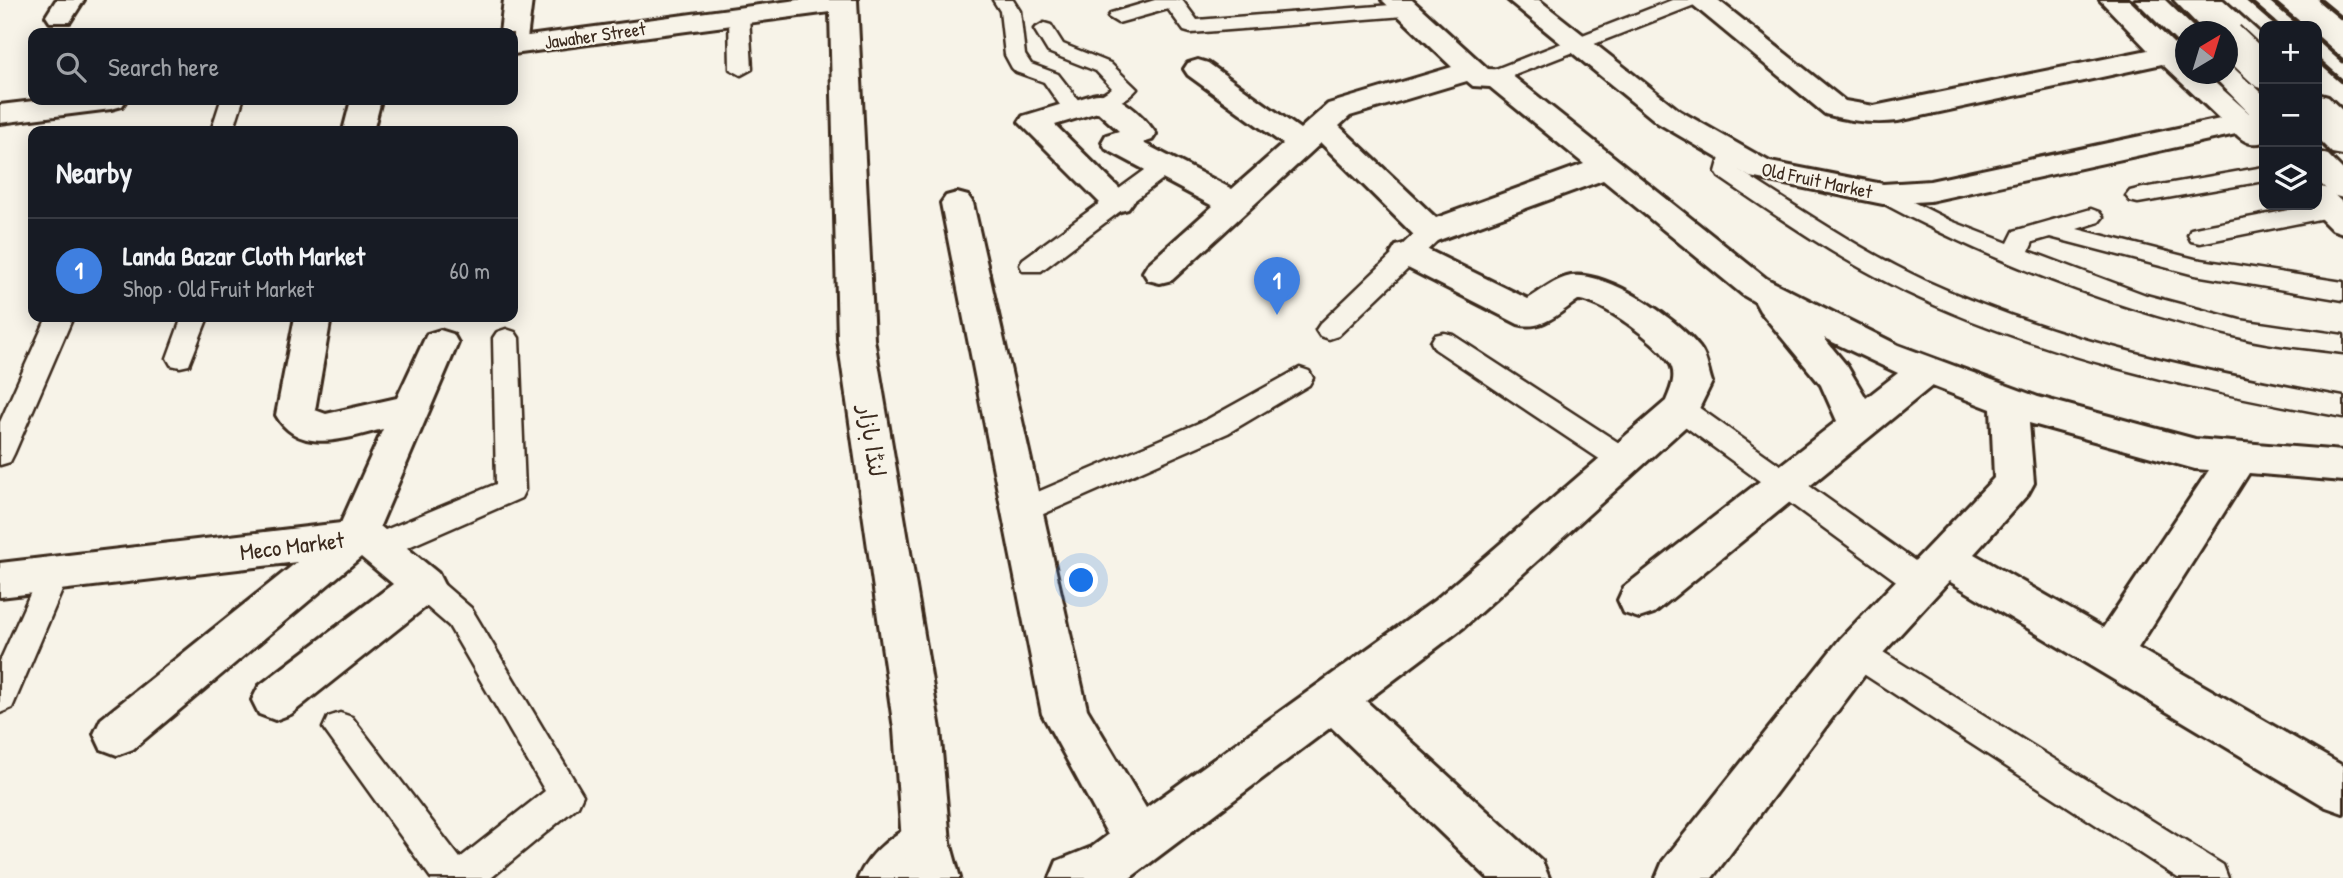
<!DOCTYPE html>
<meta charset="utf-8">
<style>
:root{--surface:#171b24;--page:#242831;--text:#f1f3f6;--muted:#9ea1a6;--line:#363941;--accent:#c8321e}
body{margin:0;font-family:"Patrick Hand","Playpen Sans Arabic",sans-serif;background:var(--page);color:var(--text)}
.controls{position:absolute;right:21px;top:21px;display:grid;overflow:hidden;border-radius:14px;box-shadow:0 4px 18px #0003}
.controls button{width:63px;height:63px;display:grid;place-items:center;padding:0;border:0;border-bottom:2px solid var(--line);background:var(--surface);color:var(--text);font:35px sans-serif}
.compass{position:absolute;left:2175px;top:21px;width:63px;height:63px;border-radius:50%;background:var(--surface);box-shadow:0 4px 18px #0003;rotate:38deg}
.you{position:absolute;left:1082px;top:581px;width:24px;height:24px;margin:-18px;border:5px solid #fff;border-radius:50%;background:#1a73e8;box-shadow:0 0 0 10px #1a73e833}
.badge{display:grid;place-items:center;width:46px;height:46px;border-radius:50%;background:var(--accent);color:#fff;font-size:23px;font-weight:700}
.pin{position:absolute;translate:-50% -58px;filter:drop-shadow(0 2px 4px #0008)}
.pin::after{content:'';position:absolute;top:37px;width:24px;height:21px;background:inherit;clip-path:polygon(0 0,100% 0,50% 100%)}
.list{margin:0;padding:0;list-style:none}
h2{display:flex;justify-content:space-between;align-items:center;height:91px;margin:0;padding:0 28px;font-size:30px}
h2 small{font-size:23px;font-weight:400;color:var(--muted)}
.list li{display:grid;grid-template-columns:46px 1fr auto;gap:21px;align-items:center;box-sizing:border-box;height:105px;padding:0 28px;border-top:2px solid var(--line)}
.list b{display:block;font-size:26px;white-space:nowrap}
.list p{margin:0;font-size:23px;white-space:nowrap;color:var(--muted)}
.list em{font-size:23px;font-style:normal;color:var(--muted)}
.icon{flex:none;width:38px;height:38px;fill:none;stroke:currentColor;stroke-width:2;stroke-linecap:round;stroke-linejoin:round}
.map{position:relative;flex:none;width:2343px;height:878px;overflow:hidden}
.search{position:absolute;background:var(--surface);box-shadow:0 4px 18px #0003;left:28px;top:28px;width:490px;height:77px;display:flex;align-items:center;gap:18px;box-sizing:border-box;padding:0 24px;border-radius:14px;color:var(--muted);font-size:26px}
.panel{position:absolute;background:var(--surface);box-shadow:0 4px 18px #0003;left:28px;top:126px;width:490px;height:196px;border-radius:14px}
.map>svg:first-child{display:block}
.lines{fill:none;stroke-linecap:round;stroke-linejoin:round}
.lane-casing{stroke:#3b2a1e;stroke-width:5}
.street-casing{stroke:#3b2a1e;stroke-width:6}
.secondary-casing{stroke:#3b2a1e;stroke-width:6}
.primary-casing{stroke:#3b2a1e;stroke-width:6}
.lane{fill:#f7f3e8;fill-rule:evenodd}
.street{fill:#f7f3e8;fill-rule:evenodd}
.secondary{fill:#f7f3e8;fill-rule:evenodd}
.primary{fill:#f7f3e8;fill-rule:evenodd}
.rail{stroke:#3b2a1e;stroke-width:4.5}
.primary-bridge-casing{stroke:#3b2a1e;stroke-width:36;stroke-linecap:butt}
.primary-bridge{stroke:#f7f3e8;stroke-width:32}
.labels{text-anchor:middle;stroke-width:5;stroke-linejoin:round;paint-order:stroke}
.far-street-label{font-size:19px;fill:#3b2a1e;stroke:#f7f3e8}
.street-label{font-size:23px;fill:#3b2a1e;stroke:#f7f3e8}
</style>
<div class="map">
<svg width="2343" height="878" viewBox="0 0 2343 878">
<rect width="100%" height="100%" fill="#f7f3e8"/>
<filter id="ink" filterUnits="userSpaceOnUse"><feTurbulence type="fractalNoise" baseFrequency=".0143" numOctaves="2"/><feDisplacementMap in="SourceGraphic" scale="14" xChannelSelector="R" yChannelSelector="G"/><feConvolveMatrix kernelMatrix="1 2 1 2 8 2 1 2 1" color-interpolation-filters="sRGB"/></filter>
<g filter="url(#ink)">
<g class="lines">
<!-- lane casing -->
<g class="lane-casing">
<path id="lane" d="M993,0H1013L1020,11L1025,55L1031,64L1058,74L1086,110L1083,115H1067L1044,82L1016,72L1012,68L1005,55L1000,11Z
M1155,0H1182L1197,20L1404,4L1414,10L1404,16L1191,33L1184,31L1168,9L1118,23L1108,17L1111,13Z
M1672,0H1700L1697,4L1502,80H1488L1484,76L1488,72Z
M739,10L749,16L752,69L741,75L730,69L729,16Z
M1044,23L1051,25L1063,44L1110,63L1137,89C1128,100 1109,109 1095,106L1092,101L1112,88L1096,71L1048,52L1034,29Z
M221,100H243L233,131H211Z
M1732,147L1743,154L1739,170C1800,209 1860,250 1926,281C2057,341 2202,371 2343,397V417C2195,390 2041,357 1904,291C1839,259 1779,218 1719,177L1716,172L1721,154Z
M1164,160L1172,162L1175,167L1172,172L1041,271H1023L1020,265L1023,259L1156,162Z
M2264,167V181L2138,203L2130,201L2126,196L2130,191L2138,189Z
M1883,187L1951,221L2008,243L2014,231L2091,209L2099,212L2103,217L2099,222L2077,229L2195,259L2343,282V300L2195,275L2050,237L2033,242L2029,251L2146,295L2240,320L2343,335V353C2308,348 2272,346 2238,337C2112,308 1988,260 1875,199L1871,194L1875,189Z
M2331,202L2339,205L2343,210L2339,215L2200,243L2191,241L2188,235L2191,229L2200,227Z
M1431,224L1440,226L1443,232L1440,238L1338,336L1329,339L1320,336L1316,330L1320,324L1422,226Z
M47,317H73L14,454L10,462L0,465V422Z
M182,317H208L189,365L180,367L171,365L167,358Z
M506,329L515,332L519,338L525,490L521,498L388,556L377,559L366,556L362,547L366,538L496,484L493,338L497,332Z
M1444,333L1453,335L1633,452L1637,460L1633,468L1623,471L1613,468L1435,349L1431,342L1435,335Z
M1300,368L1309,371L1313,378L1309,385L1228,433L1032,519L1022,523L1012,519L1007,511L1012,503L1208,419Z
M1681,399L1691,402L1932,573L1936,582L1932,591L1921,595L1910,591L1671,416L1667,409L1671,402Z
M54,561L65,565L69,574L12,708L0,713V661L43,565Z
M423,572L434,576L471,608L583,795L578,806L491,878H431L323,728L328,717L340,713L352,717L460,858L545,791L449,626L412,594L408,585L412,576Z
M1856,638L1867,642L2223,865L2228,878H2178L1845,662L1840,652L1845,642Z"/>
</g>
<!-- street casing -->
<g class="street-casing">
<path id="street" d="M56,0H84L70,22H50L46,16Z
M504,0H532L527,39L523,45L513,47V33H500Z
M1382,0H1412L1488,69L1505,70L1767,279L1898,345L2038,397L2195,439L2343,451V481L2249,473L2138,648L2343,766V813L2326,807L1949,581L1872,665L1712,878H1656L1663,861L1840,639L1994,478L1991,409L1932,386L1654,613L1639,618L1624,613L1618,600L1624,587L1837,421L1821,385L1760,311L1755,302L1743,295L1603,180L1431,243L1419,240L1321,143L1172,280L1160,283L1148,280L1143,272L1148,264L1213,206L1106,149L1102,142L1106,135L1119,131L1098,112L1055,125L1133,202L1128,209L1117,212L1106,209L1019,122L1023,116L1092,95C1116,89 1143,115 1156,134L1152,140L1143,143L1232,189L1283,144L1188,75L1184,69L1188,63L1198,60L1208,63L1300,129L1328,104L1452,67ZM1467,81L1473,86L1490,87L1584,164L1436,218L1339,126L1350,116ZM1824,338L1898,373L1866,398L1847,366ZM2029,423L2195,469L2209,470L2103,628L1974,554L2028,494L2034,483Z
M1508,0H1539L1680,111L1770,162L1883,184L1930,181L2220,119L2162,64L1898,121C1873,124 1850,121 1825,114L1687,0H1718L1845,101L1874,106L2148,50L2100,0H2129L2174,44L2186,42V74H2205L2249,113L2264,110V142C2252,145 2245,143 2236,134L1930,201L1883,204L1750,177L1658,123Z
M2193,0H2223L2264,37V60L2254,58Z
M2317,94L2328,97L2343,111V137L2332,134L2317,119Z
M351,100H381L373,131H343Z
M2317,186L2328,189L2343,203V233L2331,229L2307,205H2317Z
M957,193L968,196L973,203L1087,709L1146,808L1434,601L1666,401C1672,387 1678,373 1668,360C1656,341 1600,300 1578,300C1559,313 1542,331 1518,324L1396,262L1391,254L1396,246L1408,243L1420,246L1528,299C1541,291 1555,279 1571,276C1608,271 1677,318 1699,347C1707,356 1708,371 1712,382L1694,419L1464,627L1366,701L1542,861L1549,878H1488L1331,727L1130,878H1050L1057,861L1092,847L1108,835L1042,714L941,203L946,196Z
M295,317H331L315,410L326,414L397,398L427,334L440,330L453,334L458,343L380,526L438,573L444,585L438,597L291,714L275,720L259,714L252,700L259,686L393,584L361,557L133,749L117,755L101,749L94,734L101,719L297,562L0,597V563L341,523L383,429C347,438 299,456 276,415Z
M926,819L943,825L950,842L943,859L921,878H858C870,851 899,829 926,819Z"/>
</g>
<!-- secondary casing -->
<g class="secondary-casing">
<path id="secondary" d="M797,0H857L874,339L940,729L950,842L960,878H910L902,842L894,729L838,339L830,12L513,54V38Z
M42,100H126L122,106L111,109L0,123V105Z"/>
</g>
<!-- primary casing -->
<g class="primary-casing">
<path id="primary" d="M2135,0H2165L2198,32H2186V43L2176,41Z
M2174,0H2204L2235,32L2228,39V32H2205Z
M2228,66L2236,68L2264,95V120L2253,117L2211,74H2228Z
M2317,112L2328,115L2343,129V155L2332,153L2317,138Z
M2317,152L2328,155L2343,170V198L2332,195L2317,180Z"/>
</g>
<!-- lane -->
<use href="#lane" class="lane"/>
<!-- street -->
<use href="#street" class="street"/>
<!-- secondary -->
<use href="#secondary" class="secondary"/>
<!-- primary -->
<use href="#primary" class="primary"/>
<!-- rail -->
<path class="rail" d="M2248,0L2278,26
M2271,0L2302,26
M2320,0L2343,19
M2317,38L2343,61
M2317,59L2343,82"/>
<!-- primary-bridge casing -->
<g class="primary-bridge-casing">
<path id="primary-bridge" d="M2228,38L2264,72"/>
</g>
<!-- primary-bridge -->
<use href="#primary-bridge" class="primary-bridge"/>
</g>
</g>
<g class="labels">
<!-- far-street labels -->
<g class="far-street-label">
<text transform="translate(595 35) rotate(-8)" y="7">Jawaher Street</text>
<text transform="translate(1817 180) rotate(12)" y="7">Old Fruit Market</text>
</g>
<!-- street labels -->
<g class="street-label">
<text transform="translate(872 441) rotate(81)" y="8">لنڈا بازار</text>
<text transform="translate(292 546) rotate(-7)" y="8">Meco Market</text>
</g>
</g>
</svg>
<div class="controls">
<button>+</button>
<button>−</button>
<button><svg class="icon" aria-label="layers" viewBox="0 0 24 24"><path d="M12 4l9 5-9 5-9-5zM3 14l9 5 9-5"/></svg></button>
</div>
<svg class="compass" viewBox="-18 -18 36 36"><path d="M0-13l5 13h-10z" fill="#e53935"/><path d="M0 13l5-13h-10z" fill="#9ea1a6"/></svg>
<div class="you"></div>
<div class="pin badge" style="left:1277px;top:315px;background:#3f7fe0">1</div>
<div class="search"><svg class="icon" aria-label="search" viewBox="0 0 24 24"><circle cx="10" cy="10" r="6"/><path d="M15 15l6 6"/></svg>Search here</div>
<section class="panel">
<h2>Nearby<small></small></h2>
<ul class="list">
<li><span class="badge" style="background:#3f7fe0">1</span><div><b>Landa Bazar Cloth Market</b><p>Shop · Old Fruit Market</p></div><em>60 m</em></li>
</ul>
</section>
</div>
